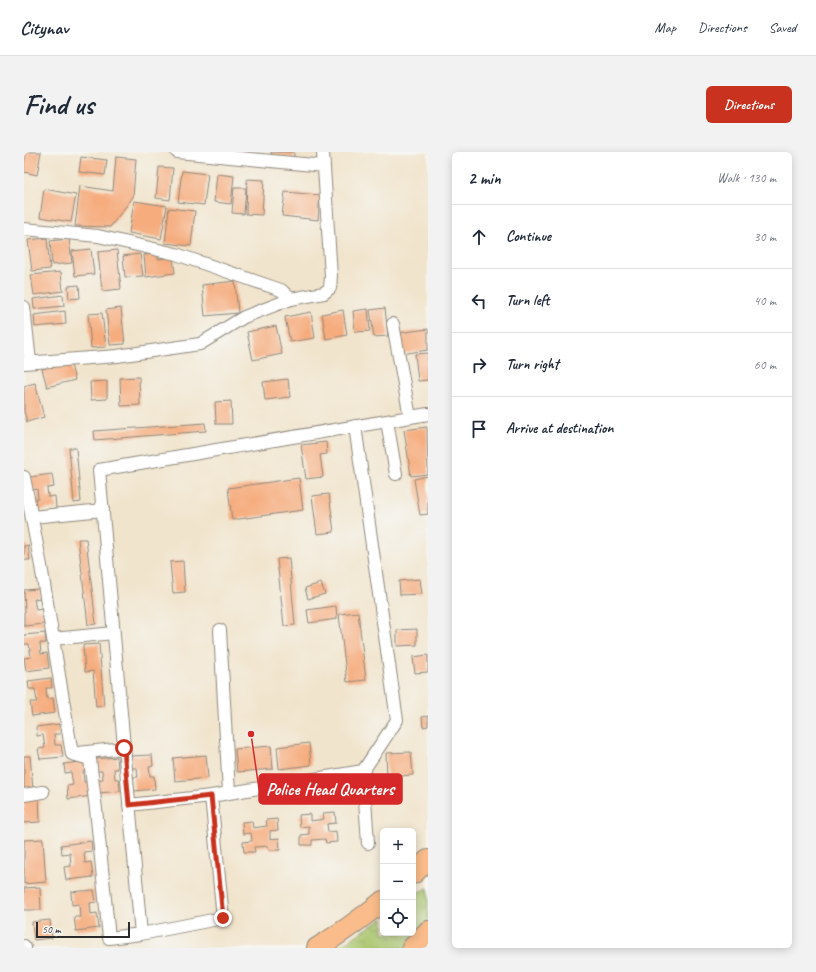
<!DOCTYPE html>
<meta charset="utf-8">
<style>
:root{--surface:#fff;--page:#f2f2f3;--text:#1f2937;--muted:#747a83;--line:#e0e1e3;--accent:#c8321e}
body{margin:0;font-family:Caveat,sans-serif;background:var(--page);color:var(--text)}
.controls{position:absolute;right:12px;bottom:12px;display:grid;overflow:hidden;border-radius:6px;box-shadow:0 2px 10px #0003}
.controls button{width:36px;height:36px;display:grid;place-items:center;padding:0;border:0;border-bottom:1px solid var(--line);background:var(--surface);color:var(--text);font:20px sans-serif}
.scale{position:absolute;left:12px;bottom:10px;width:94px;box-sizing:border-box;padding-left:4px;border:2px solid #2b2b2b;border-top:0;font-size:11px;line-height:14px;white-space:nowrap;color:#2b2b2b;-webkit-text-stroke:3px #f6f6f2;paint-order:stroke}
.stop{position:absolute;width:12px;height:12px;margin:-9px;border:3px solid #c8321e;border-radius:50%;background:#fff}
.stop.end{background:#c8321e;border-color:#fff;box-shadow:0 1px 4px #0008}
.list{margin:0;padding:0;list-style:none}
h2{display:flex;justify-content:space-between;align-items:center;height:52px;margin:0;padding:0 16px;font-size:17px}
h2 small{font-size:13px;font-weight:400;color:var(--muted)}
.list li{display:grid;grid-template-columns:26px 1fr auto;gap:12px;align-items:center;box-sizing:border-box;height:64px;padding:0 16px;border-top:1px solid var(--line)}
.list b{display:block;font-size:15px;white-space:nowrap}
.list em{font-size:13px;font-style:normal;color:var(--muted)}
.icon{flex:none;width:22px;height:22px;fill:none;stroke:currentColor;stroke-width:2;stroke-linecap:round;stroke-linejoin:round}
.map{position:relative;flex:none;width:404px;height:796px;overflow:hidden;border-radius:6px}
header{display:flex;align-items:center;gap:24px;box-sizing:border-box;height:56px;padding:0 20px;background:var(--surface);border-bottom:1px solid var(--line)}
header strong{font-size:19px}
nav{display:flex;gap:22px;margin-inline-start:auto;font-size:14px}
.intro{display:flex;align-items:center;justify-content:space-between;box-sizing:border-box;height:96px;padding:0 24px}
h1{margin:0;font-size:28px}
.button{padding:10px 18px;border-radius:6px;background:var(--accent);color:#fff;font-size:14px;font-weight:700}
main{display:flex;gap:24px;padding:0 24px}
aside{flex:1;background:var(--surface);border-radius:6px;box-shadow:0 2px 10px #0003}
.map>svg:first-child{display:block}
.park{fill:url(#park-tufts);stroke:#6a784c}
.building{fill:#f6ac7d}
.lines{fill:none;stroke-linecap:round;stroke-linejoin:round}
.street-casing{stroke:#8e887c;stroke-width:14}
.primary-casing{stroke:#8e887c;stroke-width:22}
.street{stroke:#fff;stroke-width:12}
.primary{stroke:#f9bc8a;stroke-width:20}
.route{stroke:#c8321e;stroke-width:5}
.leader{fill:none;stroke:#d62828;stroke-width:1.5}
.callout-dot{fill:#d62828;stroke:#f6f6f2;stroke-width:1.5}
.callout{fill:#d62828;stroke:#d62828;stroke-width:1.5}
.callout-label{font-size:18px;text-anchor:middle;font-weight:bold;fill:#fff}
</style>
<header>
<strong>Citynav</strong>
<nav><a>Map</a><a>Directions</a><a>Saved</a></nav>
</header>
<div class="intro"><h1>Find us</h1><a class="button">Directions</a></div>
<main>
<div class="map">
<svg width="404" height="796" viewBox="0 0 404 796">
<defs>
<pattern id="park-tufts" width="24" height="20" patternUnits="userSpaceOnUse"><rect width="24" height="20" fill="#aac66d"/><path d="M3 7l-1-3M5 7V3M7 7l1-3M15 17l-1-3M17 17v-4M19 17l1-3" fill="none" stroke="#92aa5f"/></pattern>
</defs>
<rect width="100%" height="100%" fill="#f6f6f2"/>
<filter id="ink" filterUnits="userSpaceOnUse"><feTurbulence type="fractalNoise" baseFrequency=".025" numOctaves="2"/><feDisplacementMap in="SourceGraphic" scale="8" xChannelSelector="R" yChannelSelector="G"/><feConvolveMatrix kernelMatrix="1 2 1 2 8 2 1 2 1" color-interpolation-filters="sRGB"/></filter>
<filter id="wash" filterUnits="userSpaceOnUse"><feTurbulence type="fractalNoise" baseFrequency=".012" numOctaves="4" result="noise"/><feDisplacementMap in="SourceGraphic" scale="16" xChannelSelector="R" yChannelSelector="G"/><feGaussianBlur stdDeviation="0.9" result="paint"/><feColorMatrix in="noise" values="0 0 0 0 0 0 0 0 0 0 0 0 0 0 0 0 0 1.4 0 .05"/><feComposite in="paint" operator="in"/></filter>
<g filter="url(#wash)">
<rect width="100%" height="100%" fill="#f1e4cc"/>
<!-- park -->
<path class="park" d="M404,736V773L383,796H313L359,766V781H389V744L392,741Z"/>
<g id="blocks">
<!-- building -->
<path class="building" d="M2,0H17L13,23L0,20V11Z
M247,0H270V6L248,7Z
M57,5L83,8L81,23L55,20Z
M92,5L112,7L109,45L86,75L51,74L56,34L89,39Z
M135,15L149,16L146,48L132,46Z
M158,19L184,22L180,53L154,50Z
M193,22L210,24L207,52L190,50Z
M223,27L240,28L238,63L222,62Z
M210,36H222L220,62L208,61Z
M20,37L52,43L47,70L16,65Z
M261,40L296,43L294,68L258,64Z
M110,49L143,54L137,87L105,81Z
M145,56L171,59L167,94L141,91Z
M23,86L26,117L8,119L4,88Z
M45,87L48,111L28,113L26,89Z
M67,97L70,122L51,124L48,99Z
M93,98L97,137L78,139L74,100Z
M116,102L119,124L101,125L99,104Z
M133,102L134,107L149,105L151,121L122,125L120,103Z
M37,120L39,139L10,143L7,123Z
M211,129L214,161L181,164L178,133Z
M55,133L56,146L45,147L44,134Z
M39,143L40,154L10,157L9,147Z
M97,156L101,192L86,193L82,158Z
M361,156L364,184L350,185L346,158Z
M344,157L346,179L331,180L329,159Z
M319,158L323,183L302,187L298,162Z
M41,159L42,172L11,175L10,163Z
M287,160L291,186L266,190L261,165Z
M78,161L82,195L67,196L64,162Z
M252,174L258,202L229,208L223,180Z
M404,177V198L377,202L374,181Z
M404,201V228L394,229L391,202Z
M46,209L51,228L23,235L18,217Z
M115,225L116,253L97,254L96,226Z
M264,227L266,245L241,248L239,230Z
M83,229V247L67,248L66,230Z
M11,231L20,265L3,270L0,259V234Z
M207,249L208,272H192L191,250Z
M181,271L182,279L71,288L70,279Z
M403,275L404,322L387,324L380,278Z
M302,290L303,302L296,303L299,325L282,327L277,293Z
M45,296H52L57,350L50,351Z
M28,322L30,335L23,336L24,345L31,344L32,356L11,359L9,347H14L13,337L8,338L6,325Z
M404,324V362L396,363L390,327Z
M275,326L279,358L208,368L204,336Z
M305,342L310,380L293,382L288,344Z
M54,387H62L72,472L64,473Z
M4,393L6,408H0V394Z
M265,406L271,473L260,474L253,407Z
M159,409L161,440L149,441L146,410Z
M396,427L398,442L376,443L375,429Z
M297,431L301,442L284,447L281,436Z
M15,437L17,446L10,447L12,458L18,457L20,472L0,474V460H1L0,438Z
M312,454L313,467L285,471L283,458Z
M334,460L342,528L323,530L315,462Z
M393,477V493L373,494V478Z
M21,481L22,491H16L17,502L23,501L25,516L2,519L0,506L7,505L5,492H0V483Z
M75,492L80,554L72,555L69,519L61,520L59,493Z
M404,503V520L391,521L389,505Z
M27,526L28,536H22L23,547L29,546L31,561L8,564L6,550H13L11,537H5L4,529Z
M404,564V574L399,575L398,565Z
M35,572L36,582H30L31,593H37L39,605L16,607L14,597L21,596L19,583L13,584L12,575Z
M285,591L287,613L255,617L253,595Z
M247,594L249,617L213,620L211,597Z
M387,600L389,623L363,625L362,601Z
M128,603L129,614L125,615L126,624H130L131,637L110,639L109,625H114L113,616H108L107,604Z
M182,603L184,626L151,629L149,606Z
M0,604H6L9,637L0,638Z
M93,605L94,617H90L91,627H95L96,639L75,641L74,628L79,627L78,619H73L72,607Z
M63,609L65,619H59L60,630H66L68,644L44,647L43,634L49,633L47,620L41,621L40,612Z
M0,645H15L16,670L0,671Z
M311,660L312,671L303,672L304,680L312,679L313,690L302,691L301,687L288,688V693H277V683L285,682V674L276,675L275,663L286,662V669L300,667L299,661Z
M253,667L254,678L246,679V687L255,686L256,698H245L244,694L230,695L231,700H220L219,690L228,689L227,681L219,682L218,670L228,669L229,676L243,674L242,668Z
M19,687L22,730L0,732V688Z
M67,689L68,699L60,700L61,711L67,710L69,725L42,728L40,715L47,714L46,701L38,702L37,693Z
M16,735L17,758H0V736Z
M70,738L72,750L66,751L67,762L73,761L75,776L52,779L50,765H56L55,752L48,753L47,740Z
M26,768L28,786L10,788L8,770Z"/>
</g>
</g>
<g filter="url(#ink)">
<use href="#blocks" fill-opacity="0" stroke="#8e887c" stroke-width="1"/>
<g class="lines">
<!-- street casing -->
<g class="street-casing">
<path id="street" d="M153,0L300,14
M0,77L74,84L152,102L257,138L267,147
M0,155L6,210
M369,172L386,265
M0,211L93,204L176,192L220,165L267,147L300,141L306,136L307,124L299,0
M363,269L372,322
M331,274L373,568L339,619L344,691
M0,325L17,414L48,602L66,607L68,625L72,657L85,786L117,782
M8,365L79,358
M196,478L205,641
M29,487L90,481
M54,601L100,596
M0,643L19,640
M187,644L199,766L117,782L75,318L404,262
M105,653L187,644L339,619
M0,794L1,796"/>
</g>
<!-- primary casing -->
<g class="primary-casing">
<path id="primary" d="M389,722L404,708
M293,796C316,782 338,766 359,749
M388,796L404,779"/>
</g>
<!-- street -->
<use href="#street" class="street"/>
<!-- primary -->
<use href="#primary" class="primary"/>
</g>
</g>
<g class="lines" filter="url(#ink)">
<!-- route -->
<path class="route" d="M100,596L105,653L187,644L199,766"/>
</g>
<!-- callouts -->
<path class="leader" d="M227 582L235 637"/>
<circle class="callout-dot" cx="227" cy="582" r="4"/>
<rect class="callout" x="235" y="622" width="143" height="30" rx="4"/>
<g class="callout-label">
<text x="306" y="643">Police Head Quarters</text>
</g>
</svg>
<div class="controls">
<button>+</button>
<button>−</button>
<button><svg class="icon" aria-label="locate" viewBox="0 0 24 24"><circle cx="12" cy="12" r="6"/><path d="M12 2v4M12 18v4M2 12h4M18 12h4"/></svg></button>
</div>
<div class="scale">50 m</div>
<div class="stop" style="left:100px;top:596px"></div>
<div class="stop end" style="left:199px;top:766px"></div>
</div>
<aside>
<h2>2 min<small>Walk · 130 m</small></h2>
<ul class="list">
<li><svg class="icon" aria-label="ahead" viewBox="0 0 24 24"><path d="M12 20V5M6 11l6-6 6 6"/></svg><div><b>Continue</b></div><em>30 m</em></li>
<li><svg class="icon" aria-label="left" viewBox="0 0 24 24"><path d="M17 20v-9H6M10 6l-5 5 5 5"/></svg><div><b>Turn left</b></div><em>40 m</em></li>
<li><svg class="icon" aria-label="right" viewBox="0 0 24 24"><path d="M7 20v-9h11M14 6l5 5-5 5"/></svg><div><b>Turn right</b></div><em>60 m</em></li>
<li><svg class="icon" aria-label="arrive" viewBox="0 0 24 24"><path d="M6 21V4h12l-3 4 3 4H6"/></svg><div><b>Arrive at destination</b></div></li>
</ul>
</aside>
</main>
